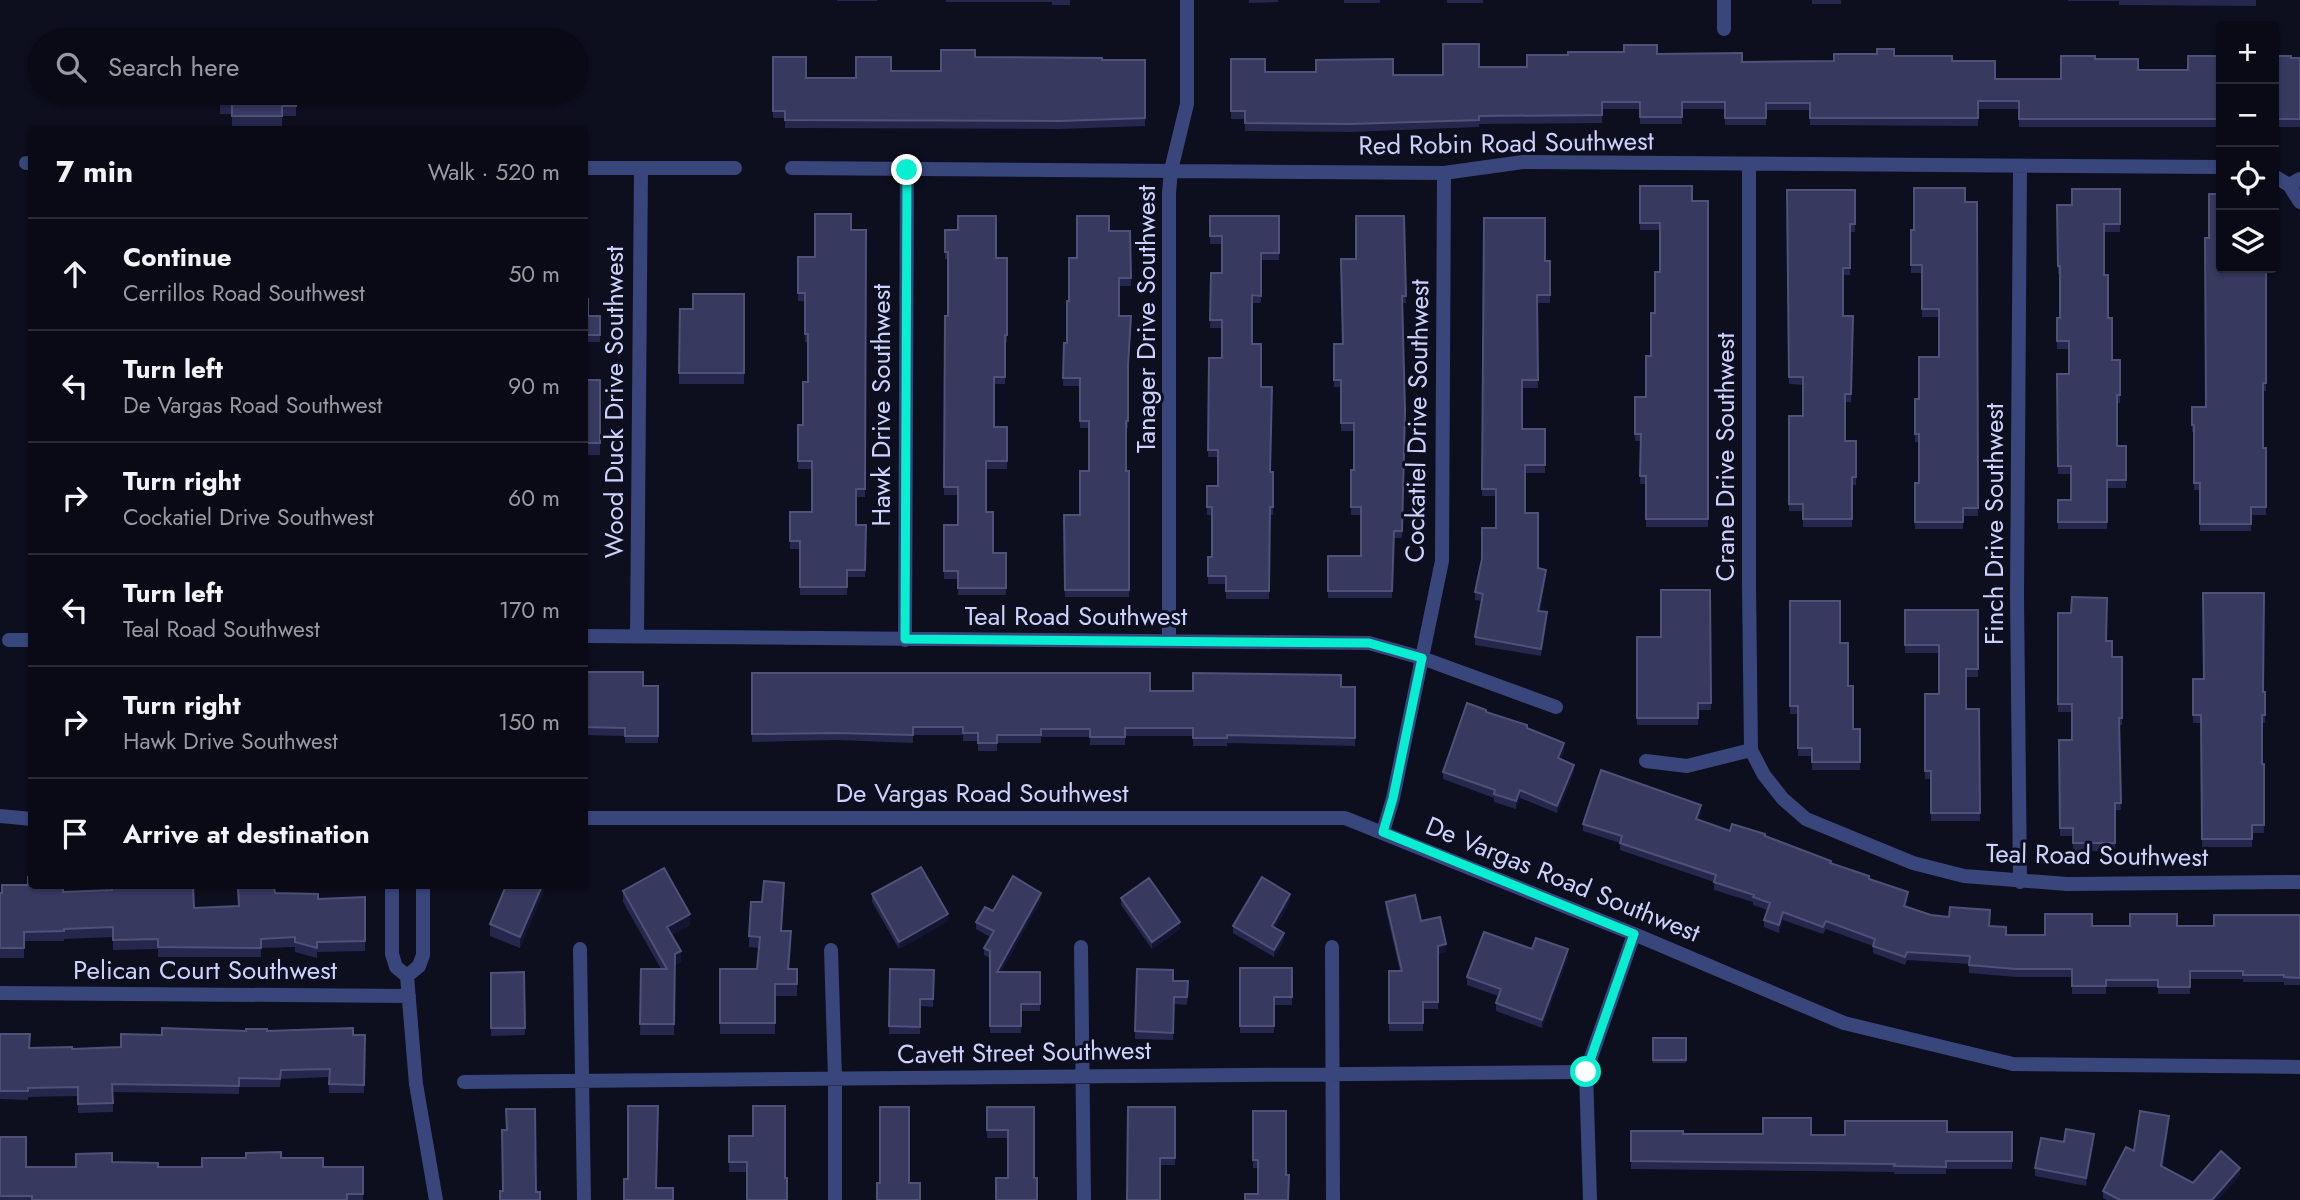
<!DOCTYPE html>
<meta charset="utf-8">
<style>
:root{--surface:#0a0a16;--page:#13131f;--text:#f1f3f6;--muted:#999aa1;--line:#2a2b35}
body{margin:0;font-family:Jost,sans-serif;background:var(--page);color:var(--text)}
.controls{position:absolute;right:21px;top:21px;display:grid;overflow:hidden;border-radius:7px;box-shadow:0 2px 5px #0004}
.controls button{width:63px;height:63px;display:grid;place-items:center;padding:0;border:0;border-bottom:2px solid var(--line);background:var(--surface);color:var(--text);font:35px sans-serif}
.stop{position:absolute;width:21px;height:21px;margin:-16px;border:5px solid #07eed1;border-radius:50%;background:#fff}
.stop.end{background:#07eed1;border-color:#fff;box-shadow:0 2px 7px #0008}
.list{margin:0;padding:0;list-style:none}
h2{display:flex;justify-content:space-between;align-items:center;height:91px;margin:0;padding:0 28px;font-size:30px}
h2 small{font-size:23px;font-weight:400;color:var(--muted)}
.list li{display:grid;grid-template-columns:46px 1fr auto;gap:21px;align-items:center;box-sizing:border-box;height:112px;padding:0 28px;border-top:2px solid var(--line)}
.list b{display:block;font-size:26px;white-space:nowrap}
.list p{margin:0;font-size:23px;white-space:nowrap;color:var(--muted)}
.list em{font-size:23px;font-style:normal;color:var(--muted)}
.icon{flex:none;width:38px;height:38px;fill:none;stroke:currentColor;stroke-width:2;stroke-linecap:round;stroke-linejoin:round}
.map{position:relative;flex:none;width:2300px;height:1200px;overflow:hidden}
.search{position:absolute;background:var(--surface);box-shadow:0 2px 5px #0004;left:28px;top:28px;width:560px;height:77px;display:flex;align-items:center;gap:18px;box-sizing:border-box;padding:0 24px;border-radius:38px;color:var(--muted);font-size:26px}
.panel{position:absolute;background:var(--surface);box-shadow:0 2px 5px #0004;left:28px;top:126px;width:560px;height:763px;border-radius:7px}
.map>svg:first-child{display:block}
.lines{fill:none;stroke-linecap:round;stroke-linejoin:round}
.minor{stroke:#39467c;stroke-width:14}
.tertiary{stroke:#39467c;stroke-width:14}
.wall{fill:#26274c}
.shaded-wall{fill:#141532}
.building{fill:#37395f;stroke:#4f5178;stroke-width:2}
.route{stroke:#07eed1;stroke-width:9}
.labels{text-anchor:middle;stroke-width:6;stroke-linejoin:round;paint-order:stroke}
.street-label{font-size:26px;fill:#ccd1fd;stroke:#0d0e1e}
</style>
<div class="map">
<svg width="2300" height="1200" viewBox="0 0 2300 1200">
<rect width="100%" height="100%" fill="#0d0e1e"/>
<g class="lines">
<!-- minor -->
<path class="minor" d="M1724,0V29
M26,163H32
M1749,164V586L1751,750L1764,775L1783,799L1806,819L1913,863L1964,876L2067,884L2300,882
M2020,167L2017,595L2020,882
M584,168H735
M792,168L1444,173L1523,162L2221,167
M2274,176L2289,185L2300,179
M2289,185L2300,202
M584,636L1369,643L1422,658L1556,707
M637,636L641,168
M9,640H32
M905,640L907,170
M1169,641V193L1171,170L1187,104V0
M1646,761L1687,766L1751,750
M1383,832L1393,798L1442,561L1444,173
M392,886V954L396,967L407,976L416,1084L436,1200
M1081,947L1084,1200
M1332,947L1333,1200
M580,949L584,1200
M831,950L835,1078V1200
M407,976L419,966L423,955V886
M0,993L409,996
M464,1082L1586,1072"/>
<!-- tertiary -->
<path class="tertiary" d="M0,816L32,819
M584,818H1345L1634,934L1844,1023L2013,1064L2300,1067
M1590,1200L1586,1072L1634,934"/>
</g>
<!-- wall -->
<path class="wall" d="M837,0H877V1H837Z
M946,0H1070V5H1052V2H946Z
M1249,0H1278V2L1249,3Z
M1344,0H1380V3H1344Z
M1447,0H1483V3H1447Z
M1812,0H1841V4H1812Z
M2068,0H2256V6L2119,5V1H2068Z
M1657,54L1742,62L1834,61L1894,56L1952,61L1995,79H2061L2095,59L2138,70H2188L2221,56V127H2019V109H1978V126L1810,125V110H1766V125H1725V109H1682V124H1640V109H1602V123L1479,124V127L1350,132L1245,131V119H1231V59L1265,72L1443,75L1479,67H1527Z
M2274,56L2300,58V127H2274Z
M773,57L806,78H856L891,71H941L975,57L1145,60V126L1059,129L785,128V118H773Z
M220,93H296V116H282V126H232V114H220Z
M1640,186L1692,201H1708V527H1646V484H1640L1641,441H1635V397H1646L1660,272V230H1640Z
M2120,189V232H2104V275L2112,360H2120V403H2117V446H2126V488H2107V529H2058V500H2071V474H2058L2057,374H2069V349H2057V318H2060V274H2058L2057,205H2072Z
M1787,190H1855V232H1850V275H1843V316H1853L1851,402H1845V441H1856V485H1852V527H1803V511H1789V416H1803V385L1789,384Z
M1965,202H1977L1978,516H1963V529H1915V483H1919V442H1915V399H1919L1939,357V317H1922V273H1911V230H1914Z
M1210,216H1279V260H1261V303H1252V344L1261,387L1270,472H1273V515H1270L1269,599H1226V584H1208V557H1212V515H1207V486H1218V457H1208L1209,358H1222V328H1210L1211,273H1222V244H1210Z
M1404,216L1406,303H1403L1405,418L1402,538H1394L1392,598H1328V556H1361V515H1351V470H1354V431H1341V387H1334V344H1343L1356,259Z
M1484,218L1545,261H1550V303H1537L1538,388H1522V429H1545V473H1525V513L1538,568L1546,578L1540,611L1547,620L1541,656L1475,645V637L1482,601L1475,600V592L1496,528V496H1482Z
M851,230H866L865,497H856V525L866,549L865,577H847V595H800V549H790V512H812V469H798V425H803L808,382V342H805V301H798V257H815Z
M945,230L996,258H1007V342H1005V384H994V427H1007V469H986V512L993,553H1006V595H958V579H944V525H958V495H944L945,316H948V259H945Z
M1109,231H1130L1131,286H1119V316L1128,373V428H1126V471H1129V597H1065L1064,515H1080L1089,471V428H1080V386H1063L1064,343H1067L1069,301L1077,258Z
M2221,268H2266V391H2263V448H2266V515H2251V531H2200V490H2194V432H2192V407H2206Z
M744,294V384H679L680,309H693Z
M584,299L588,316H600V342H584Z
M584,380H600V455H585V469H584Z
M1710,590L1711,710H1698V725H1637V637H1661Z
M1790,601L1840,643L1848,686L1853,729H1860V770H1812V756H1798V714H1790Z
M1905,610H1978V677H1966V709H1979L1980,821H1931V779H1925V694H1939V653H1905Z
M2058,613L2106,641L2112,657H2122V725H2119L2121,810H2115V851H2073V836H2060L2059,740H2072V712H2058Z
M584,672L643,686H658V743H625V736L584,735Z
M752,673L1150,691H1193L1355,687V746L1227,743V746H1193V736H1125V745H1090V737H1041V743H997V751H978V741H963V735H913V743L837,740L752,742Z
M2193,679L2265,692V723H2262L2264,833H2252V847H2202L2201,723H2193Z
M1486,712L1527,728L1564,751L1561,759L1574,772L1557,813L1520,798L1516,809L1494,802V798L1443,779V772Z
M1701,813L1698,820L1730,831L1765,836L1869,879L1908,900L1906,906L1931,915L1990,926L2006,935H2045L2092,926H2214L2300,915V985H2284V982H2243V979H2190V994H2158V987H2106V994H2072V977H2016L1969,973V964L1907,960L1905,965L1873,953V946L1826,929L1823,934L1783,920L1779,933L1764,927V920L1767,910L1753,905V902L1714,890V882L1620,850V843L1583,831V824Z
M28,885L63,892L194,908L239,906L275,893L318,899L365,897V951L317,952V958L295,952V947L261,948V957H158V949L113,950V937L64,939V941H24V958H0V893Z
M546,886L520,948L490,936V924Z
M623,891L690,925L672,935L681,962L675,965L674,1035H640L641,969H661L623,902Z
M784,894L781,931L791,943L789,969H797V996H775V1034H720V969H757L759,948L749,947V936Z
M872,894L948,921L899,949L872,902Z
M1121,898L1180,929L1152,949L1121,905Z
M1041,900L1001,972H1040V1011H1021V1033H990V958L984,955V948L990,937L976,929V922L993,911Z
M1290,901L1275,928L1284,940L1274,957L1233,933V926Z
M1386,902L1421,921L1446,952L1438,954V1009H1423V1031H1389V971H1400L1386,910Z
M1532,949L1568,957L1542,1028L1496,1011V1003L1498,996L1467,985V977Z
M1240,968H1292V1005H1274V1033H1240Z
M890,969L934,970L933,1007L920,1006V1034H889Z
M1137,969L1173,981L1188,989L1187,1005L1174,1004L1173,1040L1135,1039Z
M524,972L525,1035L491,1036V973Z
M246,1031H267L365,1035L364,1093H329V1077L281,1079L280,1087H239V1094L113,1092V1112L78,1113V1096L28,1097V1100L0,1099V1034L30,1048L72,1049L121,1047L162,1035Z
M1653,1038H1686V1063H1653Z
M785,1106L747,1172H729V1136H753Z
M987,1107H1034V1178H1008V1138H987Z
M1175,1107V1165H1160L1127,1200Z
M1253,1111L1286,1175L1288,1200L1258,1194V1168H1253Z
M2169,1123L2163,1166L2193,1183L2240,1175L2218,1200H2106L2103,1198V1191L2134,1151Z
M1631,1131L1683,1134L1811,1135L1947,1132H2012V1169H1946V1174H1894V1172L1631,1169Z
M0,1137L26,1167H76L112,1162L158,1167H363V1200H0Z
M2064,1142H2094L2086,1186L2035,1176V1168Z"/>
<!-- shaded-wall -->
<path class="shaded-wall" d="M1546,570V578L1538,618V611Z
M1547,612V620L1541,656V649Z
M1564,743V751L1558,766V758Z
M1574,765V772L1557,813V806Z
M1520,790V798L1516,809V801Z
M1701,805V813L1696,827V819Z
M542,886H546V887L520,948V937Z
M1908,892V900L1904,913V906Z
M1041,893V900L997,979V972Z
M1290,894V901L1272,933V926Z
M1783,912V920L1779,933V925Z
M690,914V925L667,938V927Z
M948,914V921L899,949V942Z
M1180,922V929L1152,949V942Z
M1284,933V940L1274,957V950Z
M1446,944V952L1438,954V946Z
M1568,949V957L1542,1028V1020Z
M681,951V962L675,965L674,1035L675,954Z
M2169,1116V1123L2161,1173V1166Z
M2094,1134V1142L2086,1186V1178Z
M2240,1168V1175L2218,1200H2212Z"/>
<!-- building -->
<path class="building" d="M1443,44H1479V67H1527V55H1568V52H1624V45H1657V54L1742,53V62L1834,61V54H1877V49H1894V56H1952V61H1995V79H2061V56H2095V59H2138V70H2188V56H2221V119H2019V101H1978V118H1810V103H1766V118H1725V102H1682V117H1640V102H1602V115L1479,116V120L1350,124L1245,123V111H1231V59H1265V72H1316V60L1393,59V75H1443Z
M941,50H975V57L1102,58V60H1145V118L1059,121L785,120V111H773V57H806V78H856V57H891V71H941Z
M2274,56H2291V58H2300V119H2274Z
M220,93H296V106H282V116H232V104H220Z
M1640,186H1692V201H1708V519H1646V476H1640L1641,434H1635V397H1646V356H1651V313H1655V272H1660V223H1640Z
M1914,188H1965V202H1977L1978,508H1963V522H1915V483H1919V434H1915V399H1919V357H1939V309H1922V265H1911V230H1914Z
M2072,189H2120V224H2104V275H2108V318H2112V360H2120V395H2117V446H2126V480H2107V522H2058V500H2071V466H2058L2057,374H2069V341H2057V318H2060V266H2058L2057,205H2072Z
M1787,190H1855V224H1850V268H1843V316H1853L1851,394H1845V441H1856V477H1852V519H1803V504H1789V416H1803V377H1789Z
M2209,194H2221V268H2266V383H2263V448H2266V507H2251V524H2200V483H2194V425H2192V407H2206L2205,238H2209Z
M815,214H851V230H866L865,489H856V525H866L865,570H847V587H800V541H790V512H812V461H798V425H803V382H808V334H805V293H798V257H815Z
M958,216H996V258H1007V335H1005V377H994V427H1007V461H986V512H993V553H1006V588H958V571H944V525H958V487H944L945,316H948V252H945V230H958Z
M1077,216H1109V231H1130L1131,278H1119V316H1131L1128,365V421H1126V471H1129V590H1065L1064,515H1080V471H1089V421H1080V378H1063L1064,343H1067V301H1069V258H1077Z
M1210,216H1279V253H1261V296L1252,295V344H1261V387H1272L1270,472H1273V507H1270L1269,591H1226V576H1208V557H1212V507H1207V486H1218V450H1208L1209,358H1222V320H1210L1211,273H1222V236H1210Z
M1356,216H1404L1406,296H1402L1405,410L1402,531H1394L1392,591H1328V556H1361V507H1351V470H1354V423H1341V380H1334V344H1343L1341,259H1356Z
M1484,218H1545V261H1550V295H1537L1538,380H1522V429H1545V465H1525V513H1538V568L1546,570L1538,611L1547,612L1541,649L1475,637L1483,594L1475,592L1482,559V528H1496V489H1482Z
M693,294H744V373H679L680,309H693Z
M584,299H588V316H600V335H584Z
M584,380H600V443H585V458H584Z
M1661,590H1710L1711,703H1698V718H1637V637H1661Z
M2203,593H2264L2263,692H2265V715H2262V764H2264V825H2252V839H2202L2201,715H2193V679H2204Z
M2072,597L2107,598L2106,641H2112V657H2122V718H2119L2121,803H2115V843H2073V828H2060L2059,740H2072V704H2058V613H2071Z
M1790,601H1840V643H1848V686H1853V729H1860V762H1812V748H1798V706H1790Z
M1905,610H1978V669H1966V709H1979L1980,813H1931V771H1925V694H1939V645H1905Z
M584,672H643V686H658V736H625V728L584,727Z
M752,673H1150V691H1193V673L1341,675V687H1355V738L1227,735V738H1193V728H1125V737H1090V729H1041V735H997V743H978V733H963V727H913V735L837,733L752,734Z
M1467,703L1486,710V712L1527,725V728L1564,743L1558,758L1574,765L1557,806L1520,790L1516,801L1494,794L1495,790L1443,772Z
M1601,770L1701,805L1696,819L1730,831L1732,824L1765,834V836L1831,861L1830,863L1869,876V879L1908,892L1904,906L1931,915L1949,917L1950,907L1990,910L1989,926L2006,927V935H2045V914H2092V926H2130V914H2177V926H2214V915H2300V978L2284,977V975H2243V971H2190V987H2158V980H2106V986H2072V969H2016L1969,965L1970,956L1907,952L1905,957L1873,946L1875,939L1826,921L1823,927L1783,912L1779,925L1764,920L1770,903L1753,897L1754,895L1714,882L1716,875L1620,843L1622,836L1583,824Z
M921,867L948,914L899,942L872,894Z
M664,868L690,914L667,927L681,951L675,954L674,1024H640L641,969H667L623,891Z
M1013,876L1041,893L997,972H1040V1004H1021V1026H990V951L984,948L994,931L976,922L985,907L993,911Z
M28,877H32V886H63V892L112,890V886H193L194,908L239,906L238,888L274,887L275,893L318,894V899L365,897V941L317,942V948L295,942V937L261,939V948L158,947V939L113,940V927L64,929V931L24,932V948H0V893H2V885H28Z
M1262,877L1290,894L1272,926L1284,933L1274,950L1233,926Z
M1149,878L1180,922L1152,942L1121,898Z
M764,881L784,883L781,931H791L788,969H797V984H775V1023H720V969H757L760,937L749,936L751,902H762Z
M506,886H542L520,937L490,924Z
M1415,895L1421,921L1440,917L1446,944L1438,946V1002H1423V1023H1389V971H1402L1386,902Z
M1484,932L1532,949L1536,938L1568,949L1542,1020L1496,1003L1501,989L1467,977Z
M1240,968H1292V997H1274V1026H1240Z
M890,969L934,970L933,999H920V1027L889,1026Z
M1137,969L1173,970V981H1188L1187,997H1174L1173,1033L1135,1031Z
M524,972L525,1028H491V973Z
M162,1028L246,1031V1029H267V1031L353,1028V1035H365L364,1085L329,1084L330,1069L281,1070L280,1079L239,1078V1086L112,1084L113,1103L78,1104V1087L28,1088V1091H0V1034H30L29,1048L72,1047V1049L121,1047V1034L162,1035Z
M1653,1038H1686V1060H1653Z
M628,1106H658L656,1188H673V1200H624V1179H628Z
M753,1106H785V1178H787V1200H747V1162H729V1136H753Z
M880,1107H909V1183H920V1200H877V1183H880Z
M987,1107H1034V1178H1037V1200H996V1178H1008V1130H987Z
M1128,1107H1175V1158H1160V1200H1127Z
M506,1109H535L536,1192H540V1200H500V1191H503L502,1130H507Z
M1253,1111H1286V1175H1289L1288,1200H1245V1194H1258V1160H1253Z
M2140,1111L2169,1116L2161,1166L2193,1183L2221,1151L2240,1168L2212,1200H2120L2103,1191L2126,1147L2134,1151Z
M1763,1118H1811V1135H1845V1121H1947V1132H2012V1161H1946V1167L1894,1166L1895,1164L1631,1161V1131H1683V1134H1763Z
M2066,1129L2094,1134L2086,1178L2035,1168L2041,1138L2064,1142Z
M0,1137H26V1167H76V1154L112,1153V1162L158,1163V1167H202V1158H246V1153L281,1152V1158H323V1167H363V1194H347V1200H32V1196H0Z"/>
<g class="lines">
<!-- route -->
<path class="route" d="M907,170L905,639L1369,643L1422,658L1393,798L1383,832L1634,934L1586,1072"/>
</g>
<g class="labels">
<!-- street labels -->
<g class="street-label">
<text transform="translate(1506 143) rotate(-1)" y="9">Red Robin Road Southwest</text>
<text transform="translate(1146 319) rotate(-90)" y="9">Tanager Drive Southwest</text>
<text transform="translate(614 402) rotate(-90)" y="9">Wood Duck Drive Southwest</text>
<text transform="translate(881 405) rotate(-90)" y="9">Hawk Drive Southwest</text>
<text transform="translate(1417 421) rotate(-89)" y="9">Cockatiel Drive Southwest</text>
<text transform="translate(1725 457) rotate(-90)" y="9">Crane Drive Southwest</text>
<text transform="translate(1994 524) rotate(-90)" y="9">Finch Drive Southwest</text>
<text x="1076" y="625">Teal Road Southwest</text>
<text x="982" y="802">De Vargas Road Southwest</text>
<text transform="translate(2097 855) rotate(1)" y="9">Teal Road Southwest</text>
<text transform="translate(1563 879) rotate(22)" y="9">De Vargas Road Southwest</text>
<text x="205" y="979">Pelican Court Southwest</text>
<text transform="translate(1024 1052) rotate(-1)" y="9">Cavett Street Southwest</text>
</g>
</g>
</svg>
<div class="controls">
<button>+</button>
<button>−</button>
<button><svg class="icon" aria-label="locate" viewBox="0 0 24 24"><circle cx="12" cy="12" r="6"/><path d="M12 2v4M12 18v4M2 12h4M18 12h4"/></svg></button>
<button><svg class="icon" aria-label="layers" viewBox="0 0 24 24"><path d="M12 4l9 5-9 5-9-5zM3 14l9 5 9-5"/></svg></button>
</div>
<div class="stop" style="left:1586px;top:1072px"></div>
<div class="stop end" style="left:907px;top:170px"></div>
<div class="search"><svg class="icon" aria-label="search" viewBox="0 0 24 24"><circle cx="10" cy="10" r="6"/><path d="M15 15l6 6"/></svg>Search here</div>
<section class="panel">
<h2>7 min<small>Walk · 520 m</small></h2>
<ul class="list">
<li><svg class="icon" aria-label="ahead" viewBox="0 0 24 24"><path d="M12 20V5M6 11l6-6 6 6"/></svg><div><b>Continue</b><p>Cerrillos Road Southwest</p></div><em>50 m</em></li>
<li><svg class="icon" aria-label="left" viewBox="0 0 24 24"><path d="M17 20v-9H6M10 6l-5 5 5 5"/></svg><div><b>Turn left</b><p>De Vargas Road Southwest</p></div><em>90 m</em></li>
<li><svg class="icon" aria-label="right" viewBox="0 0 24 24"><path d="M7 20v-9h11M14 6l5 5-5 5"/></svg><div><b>Turn right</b><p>Cockatiel Drive Southwest</p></div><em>60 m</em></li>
<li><svg class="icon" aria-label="left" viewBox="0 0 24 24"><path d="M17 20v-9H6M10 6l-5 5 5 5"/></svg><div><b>Turn left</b><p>Teal Road Southwest</p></div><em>170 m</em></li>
<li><svg class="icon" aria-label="right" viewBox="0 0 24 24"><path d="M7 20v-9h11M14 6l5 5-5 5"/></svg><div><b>Turn right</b><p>Hawk Drive Southwest</p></div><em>150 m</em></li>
<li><svg class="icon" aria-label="arrive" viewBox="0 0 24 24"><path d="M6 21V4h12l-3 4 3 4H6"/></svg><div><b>Arrive at destination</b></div></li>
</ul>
</section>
</div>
